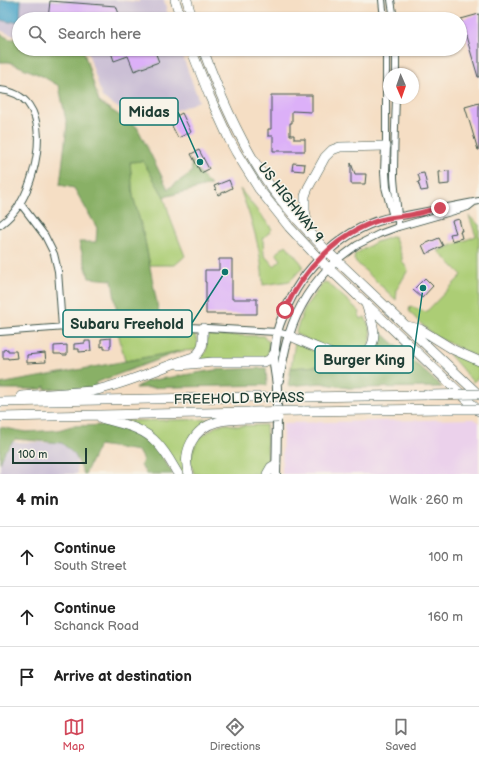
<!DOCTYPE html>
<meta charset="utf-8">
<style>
:root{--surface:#fff;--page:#f2f2f2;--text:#222;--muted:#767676;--line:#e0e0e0;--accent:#d1495b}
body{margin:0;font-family:"Balsamiq Sans",sans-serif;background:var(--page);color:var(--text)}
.compass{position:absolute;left:383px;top:68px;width:36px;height:36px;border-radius:50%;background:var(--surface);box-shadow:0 1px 3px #0004;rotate:178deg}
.scale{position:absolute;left:12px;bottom:10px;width:75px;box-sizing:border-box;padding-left:4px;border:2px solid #1f3d34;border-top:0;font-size:11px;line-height:14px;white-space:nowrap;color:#1f3d34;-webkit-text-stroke:3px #f7f3e8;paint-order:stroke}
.stop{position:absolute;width:12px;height:12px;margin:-9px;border:3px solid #d1495b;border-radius:50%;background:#fff}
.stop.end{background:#d1495b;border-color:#fff;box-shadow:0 1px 4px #0008}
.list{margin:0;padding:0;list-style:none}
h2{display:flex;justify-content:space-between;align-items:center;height:52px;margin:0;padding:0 16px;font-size:17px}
h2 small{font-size:13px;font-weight:400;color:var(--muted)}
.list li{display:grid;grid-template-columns:26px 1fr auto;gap:12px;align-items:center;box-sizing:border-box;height:60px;padding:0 16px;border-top:1px solid var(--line)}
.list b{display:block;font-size:15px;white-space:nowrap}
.list p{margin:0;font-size:13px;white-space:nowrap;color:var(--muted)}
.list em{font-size:13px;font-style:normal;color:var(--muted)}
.icon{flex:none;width:22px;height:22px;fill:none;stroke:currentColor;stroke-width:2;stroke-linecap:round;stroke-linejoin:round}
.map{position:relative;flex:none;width:479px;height:474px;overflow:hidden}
.search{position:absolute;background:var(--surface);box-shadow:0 1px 3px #0004;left:12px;right:12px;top:12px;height:44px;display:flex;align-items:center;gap:10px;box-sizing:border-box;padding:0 14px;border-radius:22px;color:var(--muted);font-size:15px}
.sheet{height:232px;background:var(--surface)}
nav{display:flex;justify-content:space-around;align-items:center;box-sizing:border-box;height:56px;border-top:1px solid var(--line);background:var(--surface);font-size:11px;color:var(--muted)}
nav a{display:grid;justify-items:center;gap:2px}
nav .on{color:var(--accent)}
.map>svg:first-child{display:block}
.built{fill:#ebd1eb}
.industrial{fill:#cbbfd5}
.green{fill:#accd75;stroke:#668554}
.forest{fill:#89b066;stroke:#54764d}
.water{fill:#4ba6c9;stroke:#35727e}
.building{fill:#dcb0f8}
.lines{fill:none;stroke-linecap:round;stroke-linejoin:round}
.minor-casing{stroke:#3f554a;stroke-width:8}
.major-casing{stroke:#3f554a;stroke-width:10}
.highway-casing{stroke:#3f554a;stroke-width:10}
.minor{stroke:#fff;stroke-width:6}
.major{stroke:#fff;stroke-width:8}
.highway{stroke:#fff;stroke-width:9}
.highway-bridge-casing{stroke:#3f554a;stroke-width:10;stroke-linecap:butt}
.highway-bridge{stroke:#fff;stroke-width:9}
.route{stroke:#d1495b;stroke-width:5}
.labels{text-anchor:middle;stroke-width:3;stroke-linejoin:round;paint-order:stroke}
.street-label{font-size:14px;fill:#1f3d34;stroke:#f7f3e8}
.leader{fill:none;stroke:#0f766e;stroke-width:1.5}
.callout-dot{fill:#0f766e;stroke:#f7f3e8;stroke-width:1.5}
.callout{fill:#f7f3e8;stroke:#0f766e;stroke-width:1.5}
.callout-label{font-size:15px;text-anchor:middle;font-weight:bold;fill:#1f3d34}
</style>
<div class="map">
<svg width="479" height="474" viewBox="0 0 479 474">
<rect width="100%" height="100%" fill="#f7f3e8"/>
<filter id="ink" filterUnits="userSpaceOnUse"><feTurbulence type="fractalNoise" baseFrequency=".025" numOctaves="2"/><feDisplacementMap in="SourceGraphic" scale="8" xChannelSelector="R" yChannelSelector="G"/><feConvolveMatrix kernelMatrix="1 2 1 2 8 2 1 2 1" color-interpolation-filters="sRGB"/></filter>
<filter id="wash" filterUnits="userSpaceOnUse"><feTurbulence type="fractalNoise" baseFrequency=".012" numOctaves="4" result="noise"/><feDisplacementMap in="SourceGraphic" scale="16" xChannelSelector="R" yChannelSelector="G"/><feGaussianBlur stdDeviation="0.9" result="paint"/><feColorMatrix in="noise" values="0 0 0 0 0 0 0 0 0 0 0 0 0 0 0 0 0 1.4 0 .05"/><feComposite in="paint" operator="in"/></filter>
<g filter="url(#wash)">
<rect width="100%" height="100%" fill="#f5dec4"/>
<!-- built -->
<path class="built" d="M474,419L479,423V474H282L283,423Z"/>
<!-- industrial -->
<path class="industrial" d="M0,0H115L139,2V0H164L169,19H19V35H11L0,30Z
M87,49H180L199,101L175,111L138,121L102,97Z
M0,442L76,443L77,474H0Z"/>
<!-- green -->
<path class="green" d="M143,161L164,197L172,223L185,256L175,265H150L144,236L133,196L130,162Z
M240,189L272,229L263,239L264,255L274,266L281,260L276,253L286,245L302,264V268L290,281L263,285C262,252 252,220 240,189Z
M469,216L479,225V358L435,336L418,321L409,311L410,306L426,312L462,275L438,251L476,236Z
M394,236L402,257V261L408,270L397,289L396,300L354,260L355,254L376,242Z
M324,282L328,283L360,312L359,315L361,319L365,317C372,333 374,336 365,352L344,357L296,334V331L305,307Z
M118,332L194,334L198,341V350L181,351L125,361Z
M207,335L263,336L269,341L268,355L261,359L198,360L206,352Z
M295,342L343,364L291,368Z
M449,354L479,364V377L473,382Z
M216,419L200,426L185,474H183L170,457L127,421Z
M228,424L237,426L266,425L268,462L263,474H194L190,460L198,439L218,425Z"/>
<!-- forest -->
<path class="forest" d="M0,34L10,39H19V49H83L99,102L137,127L168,189L192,172L191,160L201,175L211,185L164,197L143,161L130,162L133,196L144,236L159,314L117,313L112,280L89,278L79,242H96L97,228L74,188L60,185L67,125L59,86L42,76L9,62H0Z
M379,330L442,387L348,388L321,383L288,386L291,368L369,362L375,348Z
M181,351L95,383L98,388L45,389V386L42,389H0V384Z
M266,368L267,385L135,388L147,381L215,370Z
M108,425L128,429L152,442L162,457L173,474H146L141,465L143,460L138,451L99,445L85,474H84L75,455L62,443L15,439L5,451L0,463V427L26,432L58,430L72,426Z"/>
<!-- water -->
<path class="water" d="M0,0H21L20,18L18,21L10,22L0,20Z"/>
<g id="blocks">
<!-- building -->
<path class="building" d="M50,1L116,6L121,19H48Z
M479,14V77H478L461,19Z
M110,49H154L159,62L134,71L128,56L114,61Z
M271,95H312V112L292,111V123H290V135H294V139H305V151H273V136H268V129H271Z
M479,103V150H478L465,107Z
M182,113L191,132L178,138L169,120Z
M199,150L209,169L201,173L191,154Z
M293,163L305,164L304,171L292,170Z
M351,163L355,174H366L365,184H351Z
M449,171V184L440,185L439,172Z
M424,173L428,190L421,191L418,182L420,181L418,174Z
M229,180L232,188L218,195L214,186Z
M459,219L462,231H460L462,238L452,241L450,234L456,233L452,221Z
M439,238L443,246L426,254L422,245Z
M219,259H232V299H257V314H206V282H205V270H219Z
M425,278L433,286L422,298L413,290Z
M111,338V345H110V349H104V346L101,347V339Z
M85,341H90L91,351L79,352V349H74V344L85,343Z
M67,345V355H62L61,354H54V346Z
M8,349V351H16L17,358L8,359V358H3V350Z
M45,353L46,362L27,363V355Z"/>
</g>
</g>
<g filter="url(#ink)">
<use href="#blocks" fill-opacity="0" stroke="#3f554a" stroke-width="1"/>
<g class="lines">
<!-- minor casing -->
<g class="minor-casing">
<path id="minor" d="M382,0L384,19
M391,0L394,19
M396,49V74
M0,90C55,95 39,171 21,202C16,211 8,219 0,225
M396,98C395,125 394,151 394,178C395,195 399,211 398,227
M386,146V49
M20,203L45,236L54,254L58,271L62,327
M396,217L479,201
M337,260L357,245L379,234L398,227L468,207L473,203
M0,332L118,323L277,332L288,335"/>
</g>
<!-- major casing -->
<g class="major-casing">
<path id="major" d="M279,380C282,365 284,349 289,335C298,305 315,281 337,260
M276,474C277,446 277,417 277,389C277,379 274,370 274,361C274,352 276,343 277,334C278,327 281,320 284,314C301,269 346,225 394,217L386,187L385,172L386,146"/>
</g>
<!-- highway casing -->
<g class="highway-casing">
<path id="highway" d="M175,0L181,19
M187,0L192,19
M191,49L209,95L229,139L236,152L259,189L289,227L319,259L479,411
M203,49C221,99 242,147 273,190C290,212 308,232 327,251L479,395
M309,233L305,210V196L308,188L325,157L332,150L340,147L386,146
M407,326L420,329L454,350L479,361
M288,335C301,341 313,346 325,351C332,354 339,358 346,359C361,361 374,350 374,334C374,324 369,314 366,304
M180,365L213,362H263L269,360L275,353
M21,396L92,391C127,384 159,368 193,357C205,350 203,341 203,328
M304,397L428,395
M0,402L252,397
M303,411L443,409
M0,417L251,412
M101,418C121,424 143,427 157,443C166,452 172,464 178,474
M189,474C181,452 194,428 217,422C228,419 240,419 252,419
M267,474L271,467L276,464"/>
</g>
<!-- minor -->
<use href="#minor" class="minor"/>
<!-- major -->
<use href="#major" class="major"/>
<!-- highway -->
<use href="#highway" class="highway"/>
<!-- highway-bridge casing -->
<g class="highway-bridge-casing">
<path id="highway-bridge" d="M428,395L479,394
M252,397H304
M443,409H479
M251,412L303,411
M252,419L278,418"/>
</g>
<!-- highway-bridge -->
<use href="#highway-bridge" class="highway-bridge"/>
</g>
</g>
<g class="lines" filter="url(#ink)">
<!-- route -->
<path class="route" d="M285,310C302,271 338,233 380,220C390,217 400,217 410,215C420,213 430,210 440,208"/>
</g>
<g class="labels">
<!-- street labels -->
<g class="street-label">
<text transform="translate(291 202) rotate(52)" y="5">US HIGHWAY 9</text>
<text transform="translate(239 398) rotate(-1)" y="5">FREEHOLD BYPASS</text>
</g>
</g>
<!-- callouts -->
<path class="leader" d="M200 162L178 112M225 272L192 323M423 288L413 359"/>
<g class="callout-dot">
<circle cx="200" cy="162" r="4"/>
<circle cx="225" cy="272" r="4"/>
<circle cx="423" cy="288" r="4"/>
</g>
<g class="callout">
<rect x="120" y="98" width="58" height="27" rx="4"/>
<rect x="63" y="310" width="129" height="27" rx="4"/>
<rect x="315" y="346" width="98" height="27" rx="4"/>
</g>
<g class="callout-label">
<text x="149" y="117">Midas</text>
<text x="127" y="329">Subaru Freehold</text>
<text x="364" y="365">Burger King</text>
</g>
</svg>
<svg class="compass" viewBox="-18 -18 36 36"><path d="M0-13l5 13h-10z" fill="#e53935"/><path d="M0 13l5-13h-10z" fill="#767676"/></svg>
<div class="scale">100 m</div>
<div class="stop" style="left:285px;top:310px"></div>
<div class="stop end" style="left:440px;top:208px"></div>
<div class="search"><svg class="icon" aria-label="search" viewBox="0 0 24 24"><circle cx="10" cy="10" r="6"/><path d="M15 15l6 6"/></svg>Search here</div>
</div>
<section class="sheet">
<h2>4 min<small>Walk · 260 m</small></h2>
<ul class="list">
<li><svg class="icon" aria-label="ahead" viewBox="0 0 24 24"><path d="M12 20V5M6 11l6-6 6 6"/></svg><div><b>Continue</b><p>South Street</p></div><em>100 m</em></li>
<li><svg class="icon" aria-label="ahead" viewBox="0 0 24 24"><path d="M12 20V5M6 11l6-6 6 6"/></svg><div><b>Continue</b><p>Schanck Road</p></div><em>160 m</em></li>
<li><svg class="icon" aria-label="arrive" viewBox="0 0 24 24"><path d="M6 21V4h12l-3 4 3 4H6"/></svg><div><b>Arrive at destination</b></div></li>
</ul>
</section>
<nav>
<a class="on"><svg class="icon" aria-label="map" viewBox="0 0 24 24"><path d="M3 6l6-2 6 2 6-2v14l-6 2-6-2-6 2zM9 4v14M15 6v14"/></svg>Map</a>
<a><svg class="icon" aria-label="directions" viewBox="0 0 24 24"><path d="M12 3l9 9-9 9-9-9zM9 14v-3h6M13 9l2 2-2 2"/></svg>Directions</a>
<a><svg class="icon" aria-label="saved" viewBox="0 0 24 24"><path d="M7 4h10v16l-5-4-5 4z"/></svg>Saved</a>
</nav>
